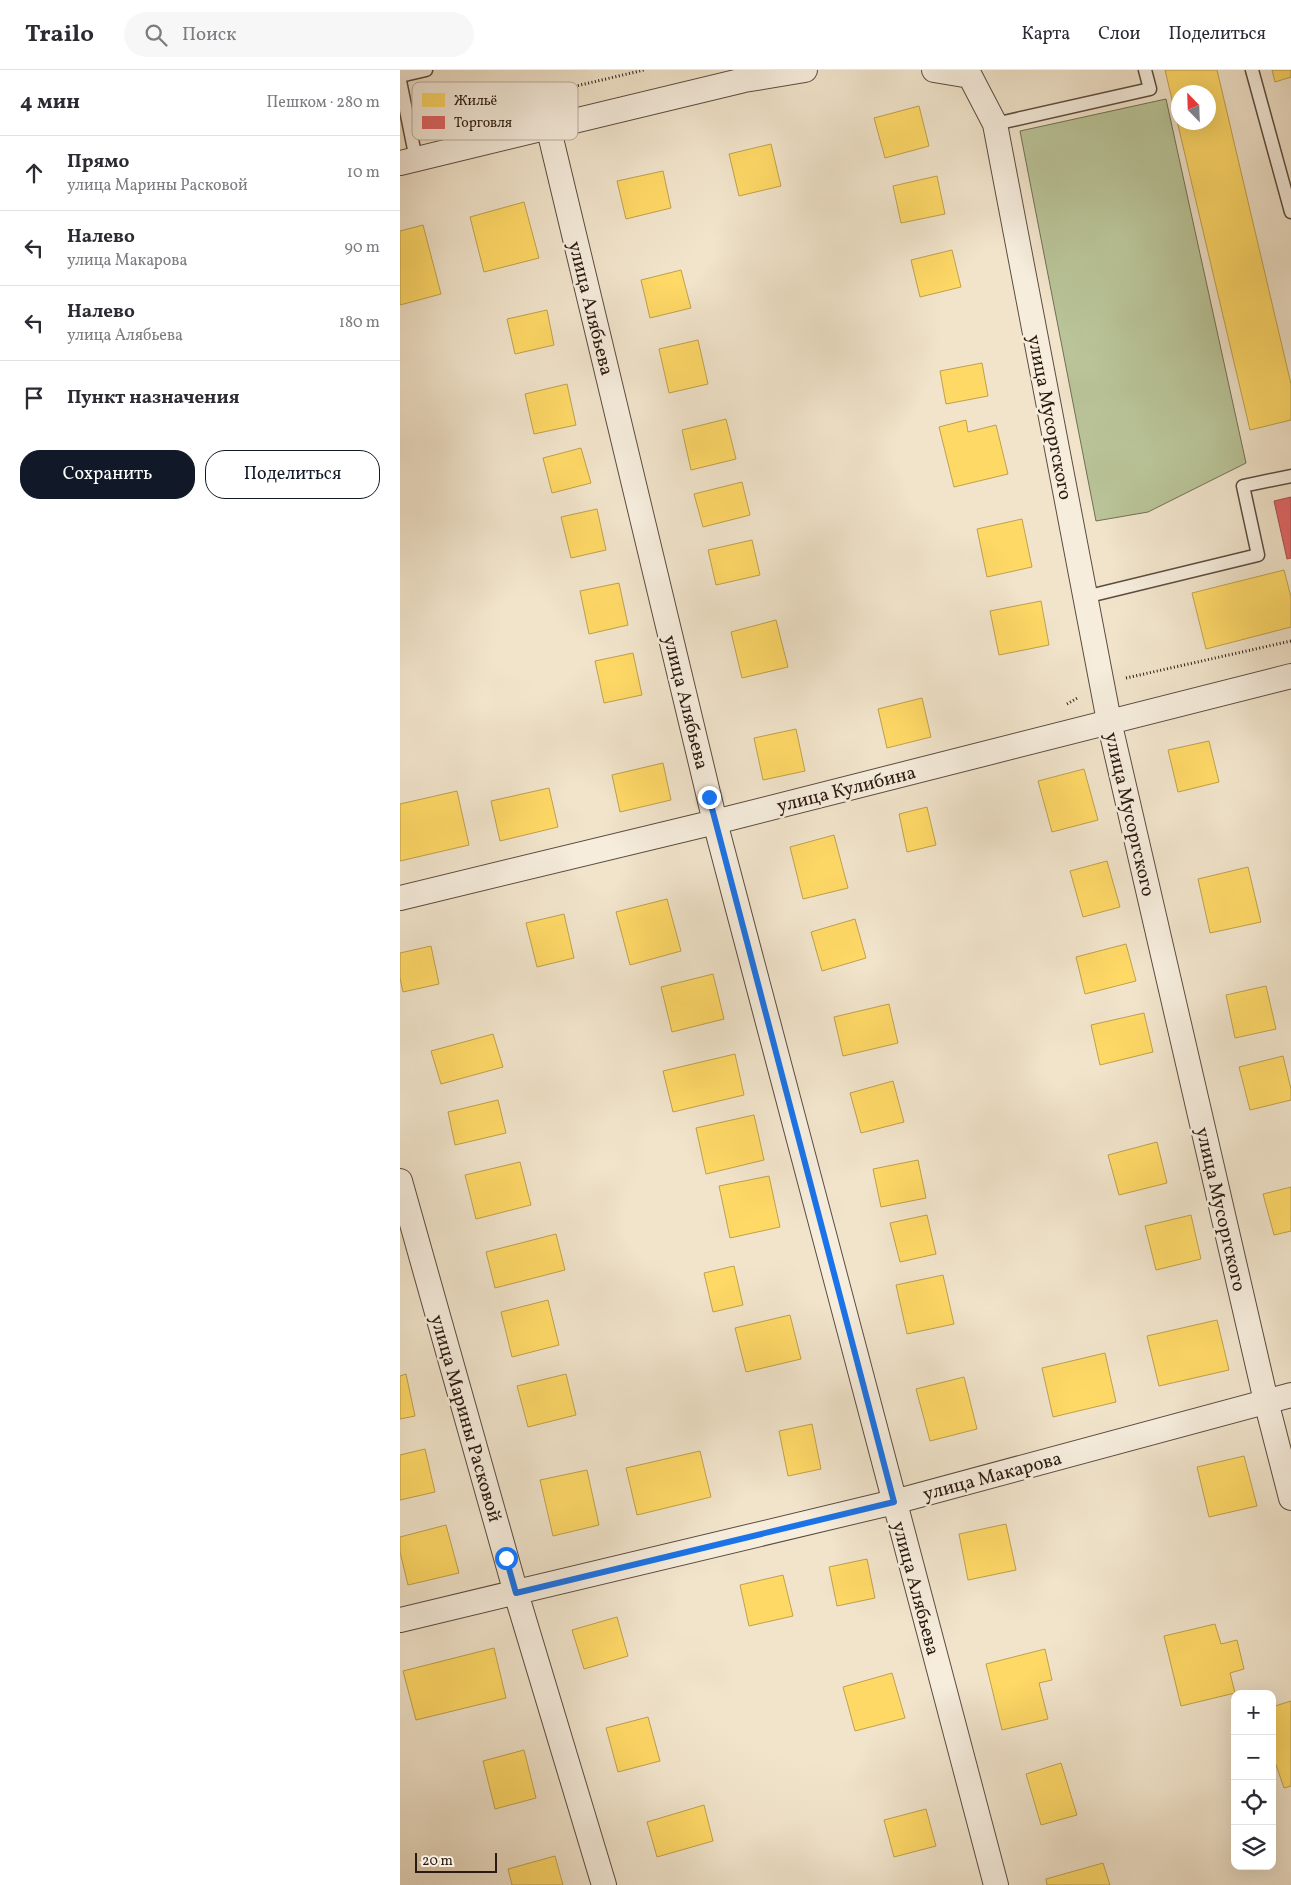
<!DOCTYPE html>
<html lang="ru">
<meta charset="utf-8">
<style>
:root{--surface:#fff;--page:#f7f7f7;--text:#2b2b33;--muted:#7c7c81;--line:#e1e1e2;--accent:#111827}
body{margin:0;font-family:Vollkorn,serif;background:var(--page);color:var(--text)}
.controls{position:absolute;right:15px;bottom:15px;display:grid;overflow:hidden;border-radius:10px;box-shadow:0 5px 20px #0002}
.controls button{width:45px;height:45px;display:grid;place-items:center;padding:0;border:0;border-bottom:1px solid var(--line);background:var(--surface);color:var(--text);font:25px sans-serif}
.compass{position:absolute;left:771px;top:15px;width:45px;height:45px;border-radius:50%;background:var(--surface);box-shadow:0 5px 20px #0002;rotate:337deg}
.scale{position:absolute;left:15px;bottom:12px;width:82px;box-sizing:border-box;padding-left:5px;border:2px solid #2b1a11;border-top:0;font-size:14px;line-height:18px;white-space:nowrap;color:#2b1a11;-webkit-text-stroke:4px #f6eddd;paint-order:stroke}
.stop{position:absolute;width:15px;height:15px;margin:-11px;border:4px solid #1a73e8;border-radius:50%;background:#fff}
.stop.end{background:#1a73e8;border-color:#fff;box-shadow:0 1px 5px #0008}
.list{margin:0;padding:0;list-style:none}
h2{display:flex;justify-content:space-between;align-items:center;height:65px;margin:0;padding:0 20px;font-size:21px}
h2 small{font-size:16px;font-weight:400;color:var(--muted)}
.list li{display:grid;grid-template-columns:32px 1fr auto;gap:15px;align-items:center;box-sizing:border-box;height:75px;padding:0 20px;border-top:1px solid var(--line)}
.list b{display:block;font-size:19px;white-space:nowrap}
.list p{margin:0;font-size:16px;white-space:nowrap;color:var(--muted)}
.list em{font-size:16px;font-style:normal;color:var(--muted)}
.actions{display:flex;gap:10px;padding:15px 20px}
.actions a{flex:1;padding:11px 0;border:1px solid var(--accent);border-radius:20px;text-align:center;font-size:18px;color:var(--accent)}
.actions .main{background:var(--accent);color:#fff}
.icon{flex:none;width:28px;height:28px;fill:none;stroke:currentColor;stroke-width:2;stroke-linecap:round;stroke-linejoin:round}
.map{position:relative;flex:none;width:891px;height:1815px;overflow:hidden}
header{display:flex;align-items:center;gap:30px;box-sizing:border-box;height:70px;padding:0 25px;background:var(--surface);border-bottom:1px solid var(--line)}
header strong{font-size:24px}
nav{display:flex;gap:28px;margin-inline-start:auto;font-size:18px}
.search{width:350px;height:45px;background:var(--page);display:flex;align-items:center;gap:12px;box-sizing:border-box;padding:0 18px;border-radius:28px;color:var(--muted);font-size:19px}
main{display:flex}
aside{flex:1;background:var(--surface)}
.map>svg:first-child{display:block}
.green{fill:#b9c498;stroke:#726f54}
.homes{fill:#ffd966;stroke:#bfa04c;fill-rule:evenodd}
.shops{fill:#e06666;stroke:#aa4f4c}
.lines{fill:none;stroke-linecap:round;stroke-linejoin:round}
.lane-casing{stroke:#5c4c40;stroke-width:15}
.street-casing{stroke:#5c4c40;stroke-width:26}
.path{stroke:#2b1a11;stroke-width:3;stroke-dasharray:1 2.5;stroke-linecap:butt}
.lane{stroke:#f6eddd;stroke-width:12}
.street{stroke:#f6eddd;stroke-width:24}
.route{stroke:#1a73e8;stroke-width:6}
.labels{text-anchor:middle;stroke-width:5;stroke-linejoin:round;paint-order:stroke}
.street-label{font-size:19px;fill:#2b1a11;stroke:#f6eddd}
.key{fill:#f6eddd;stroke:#b9aea0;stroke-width:1}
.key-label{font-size:14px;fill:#2b1a11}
</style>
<header>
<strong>Trailo</strong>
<div class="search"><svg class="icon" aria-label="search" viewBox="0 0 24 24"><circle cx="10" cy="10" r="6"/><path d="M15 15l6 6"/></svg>Поиск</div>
<nav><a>Карта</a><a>Слои</a><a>Поделиться</a></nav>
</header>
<main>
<aside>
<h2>4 мин<small>Пешком · 280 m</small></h2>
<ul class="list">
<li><svg class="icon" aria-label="ahead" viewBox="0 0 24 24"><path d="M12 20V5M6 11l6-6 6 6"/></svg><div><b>Прямо</b><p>улица Марины Расковой</p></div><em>10 m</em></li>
<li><svg class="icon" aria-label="left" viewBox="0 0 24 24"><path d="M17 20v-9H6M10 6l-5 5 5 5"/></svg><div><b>Налево</b><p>улица Макарова</p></div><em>90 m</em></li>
<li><svg class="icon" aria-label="left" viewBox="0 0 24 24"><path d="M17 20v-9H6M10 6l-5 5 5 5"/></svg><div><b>Налево</b><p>улица Алябьева</p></div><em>180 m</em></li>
<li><svg class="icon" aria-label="arrive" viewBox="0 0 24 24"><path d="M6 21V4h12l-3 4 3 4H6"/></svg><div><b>Пункт назначения</b></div></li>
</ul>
<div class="actions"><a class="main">Сохранить</a><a>Поделиться</a></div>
</aside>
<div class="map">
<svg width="891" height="1815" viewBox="0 0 891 1815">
<rect width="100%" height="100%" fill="#f1e4cb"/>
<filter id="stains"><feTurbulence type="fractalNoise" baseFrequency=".004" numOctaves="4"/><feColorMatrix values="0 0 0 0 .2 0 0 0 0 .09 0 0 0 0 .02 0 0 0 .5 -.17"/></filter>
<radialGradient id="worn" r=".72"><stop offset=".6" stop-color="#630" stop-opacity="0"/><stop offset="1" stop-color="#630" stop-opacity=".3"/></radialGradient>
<!-- green -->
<path class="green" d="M766,29L846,393L748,442L696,451L620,61Z"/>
<!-- homes -->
<path class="homes" d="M765,0H817L891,314V350L850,360ZM778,22H808V52H778Z
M872,0H891V7L875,12Z
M519,36L529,76L485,88L474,48Z
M371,74L381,116L339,126L329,84Z
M263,101L271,138L226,149L217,111Z
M537,106L545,144L501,153L493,116Z
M124,132L139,188L84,202L70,147Z
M23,155L41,224L0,235V161Z
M552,180L561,217L520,227L511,190Z
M281,200L291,238L250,248L241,210Z
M147,240L154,275L115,284L107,249Z
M298,270L308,314L269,323L259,279Z
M582,293L588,326L546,334L540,301Z
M167,314L176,355L134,364L125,324Z
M326,349L336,389L291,400L282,360Z
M566,350L568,362L596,355L608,404L554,417L539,357Z
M181,378L191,413L152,423L143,388Z
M342,412L350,445L303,457L294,424Z
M197,439L206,480L171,488L161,447Z
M622,449L632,497L587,507L577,459Z
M352,470L360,505L316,515L308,480Z
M884,500L891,527V557L806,579L792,523Z
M219,513L228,555L189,564L180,521Z
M641,531L649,575L599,585L590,541Z
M376,550L388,597L342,608L331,562Z
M233,583L242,625L204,633L195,591Z
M522,628L531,667L487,678L478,639Z
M396,659L405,701L363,710L354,668Z
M809,671L819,712L778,722L768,680Z
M263,693L271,730L220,742L212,705Z
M684,699L698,750L652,762L638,711Z
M149,718L158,757L100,771L91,731Z
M57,721L69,775L0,791V734Z
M527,737L536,775L507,782L499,744Z
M434,765L448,818L403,829L390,777Z
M707,791L720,837L683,847L670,801Z
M848,797L861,852L810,863L798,809Z
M267,829L281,881L230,895L216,842Z
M164,844L174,888L137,897L126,853Z
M455,849L466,888L422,901L411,862Z
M726,874L736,911L685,924L676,887Z
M31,876L39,914L3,922L0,908V883Z
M313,904L324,949L272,962L261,917Z
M866,916L876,959L835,968L826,925Z
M489,934L498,973L443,986L434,947Z
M744,943L753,982L700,995L691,955Z
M93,964L103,997L41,1014L31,981Z
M335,984L344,1025L273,1042L263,1001Z
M883,986L891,1019V1030L850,1040L839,997Z
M493,1011L504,1052L461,1063L450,1023Z
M98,1030L106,1063L55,1075L48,1042Z
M354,1045L364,1090L306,1104L296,1058Z
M757,1072L767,1113L719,1125L708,1085Z
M518,1090L526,1128L481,1137L473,1099Z
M120,1092L131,1135L76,1149L65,1105Z
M369,1106L380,1157L330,1168L319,1116Z
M891,1117V1161L874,1165L863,1124Z
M527,1145L536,1184L500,1192L490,1153Z
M791,1145L801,1189L756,1200L745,1156Z
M156,1164L165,1200L95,1218L86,1182Z
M334,1196L343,1235L313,1242L304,1203Z
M543,1205L554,1254L507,1264L496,1215Z
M148,1230L159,1275L112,1287L101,1242Z
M390,1245L401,1289L346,1302L335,1258Z
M817,1250L829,1300L759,1316L747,1266Z
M705,1283L716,1332L653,1347L642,1298Z
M6,1304L15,1346L0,1349V1306Z
M166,1304L176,1345L128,1357L117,1316Z
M564,1307L577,1359L530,1371L516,1319Z
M412,1354L421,1399L388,1406L379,1361Z
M25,1379L35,1422L0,1430V1385Z
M300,1381L311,1427L237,1445L226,1398Z
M844,1386L857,1436L809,1447L797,1397Z
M187,1400L199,1455L153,1466L140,1410Z
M606,1454L616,1500L568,1510L559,1464Z
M46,1455L59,1503L8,1515L0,1482V1467Z
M467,1489L475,1528L437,1536L429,1497Z
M383,1505L393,1546L349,1556L340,1515Z
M217,1547L228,1586L184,1599L172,1560Z
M815,1554L821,1574L837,1570L844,1599L830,1603L835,1623L781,1636L764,1566Z
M94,1578L106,1628L16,1650L3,1601Z
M645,1579L652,1610L639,1613L648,1649L602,1660L586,1594Z
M492,1603L505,1648L455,1661L443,1617Z
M891,1631V1716L884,1718L872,1683V1637Z
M248,1647L260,1691L218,1702L206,1658Z
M124,1680L136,1728L95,1739L83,1691Z
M661,1693L677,1745L641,1755L626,1704Z
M304,1735L313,1771L257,1787L247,1752Z
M526,1739L536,1776L494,1787L484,1750Z
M155,1786L163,1815H112L108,1799Z
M703,1793L710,1815H647L646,1809Z"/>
<!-- shops -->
<path class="shops" d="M891,427V488L887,489L874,431Z"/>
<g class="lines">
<!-- lane casing -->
<g class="lane-casing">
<path id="lane" d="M852,0L891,142
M0,6L26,0
M0,11L16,89
M595,54L750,19L745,0
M685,527L858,485L843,416L891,406"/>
</g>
<!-- street casing -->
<g class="street-casing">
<path id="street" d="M534,0L570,6L595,54L709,651L866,1331L891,1428
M148,56L315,752L596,1815
M0,93L344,10L405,0
M0,828L315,752L891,606
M0,1111L116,1523L204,1815
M0,1550L494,1432L891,1325"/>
</g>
<!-- path -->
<path class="path" d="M28,51L244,0
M726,608L891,571
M667,634L679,627"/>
<!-- lane -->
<use href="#lane" class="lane"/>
<!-- street -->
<use href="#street" class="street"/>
</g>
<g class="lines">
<!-- route -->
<path class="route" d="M106,1488L116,1523L494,1432L309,727"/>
</g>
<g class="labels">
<!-- street labels -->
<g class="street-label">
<text transform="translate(192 238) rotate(76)" y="7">улица Алябьева</text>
<text transform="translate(651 347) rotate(79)" y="7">улица Мусоргского</text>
<text transform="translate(287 632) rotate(76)" y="7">улица Алябьева</text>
<text transform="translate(446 718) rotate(-14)" y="7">улица Кулибина</text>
<text transform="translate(731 744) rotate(77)" y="7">улица Мусоргского</text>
<text transform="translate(822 1139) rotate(77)" y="7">улица Мусоргского</text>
<text transform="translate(67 1348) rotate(74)" y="7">улица Марины Расковой</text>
<text transform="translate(592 1405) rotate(-15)" y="7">улица Макарова</text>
<text transform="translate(517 1518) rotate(75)" y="7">улица Алябьева</text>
</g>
</g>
<!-- legend -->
<rect x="12" y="12" width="166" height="58" rx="8" class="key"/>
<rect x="22" y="23" width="23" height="14" fill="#ffd966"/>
<rect x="22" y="46" width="23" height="13" fill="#e06666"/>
<g class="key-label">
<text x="54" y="35">Жильё</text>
<text x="54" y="57">Торговля</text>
</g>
<rect width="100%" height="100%" filter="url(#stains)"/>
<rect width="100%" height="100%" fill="url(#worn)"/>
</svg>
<div class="controls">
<button>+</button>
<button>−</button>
<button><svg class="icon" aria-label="locate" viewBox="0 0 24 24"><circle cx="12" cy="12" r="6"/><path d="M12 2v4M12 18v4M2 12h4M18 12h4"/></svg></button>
<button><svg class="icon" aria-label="layers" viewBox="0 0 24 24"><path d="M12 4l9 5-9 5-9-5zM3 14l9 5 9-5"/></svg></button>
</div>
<svg class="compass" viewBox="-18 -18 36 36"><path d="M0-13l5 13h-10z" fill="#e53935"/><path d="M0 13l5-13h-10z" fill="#7c7c81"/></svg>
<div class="scale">20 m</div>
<div class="stop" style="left:106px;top:1488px"></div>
<div class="stop end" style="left:309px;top:727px"></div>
</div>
</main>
